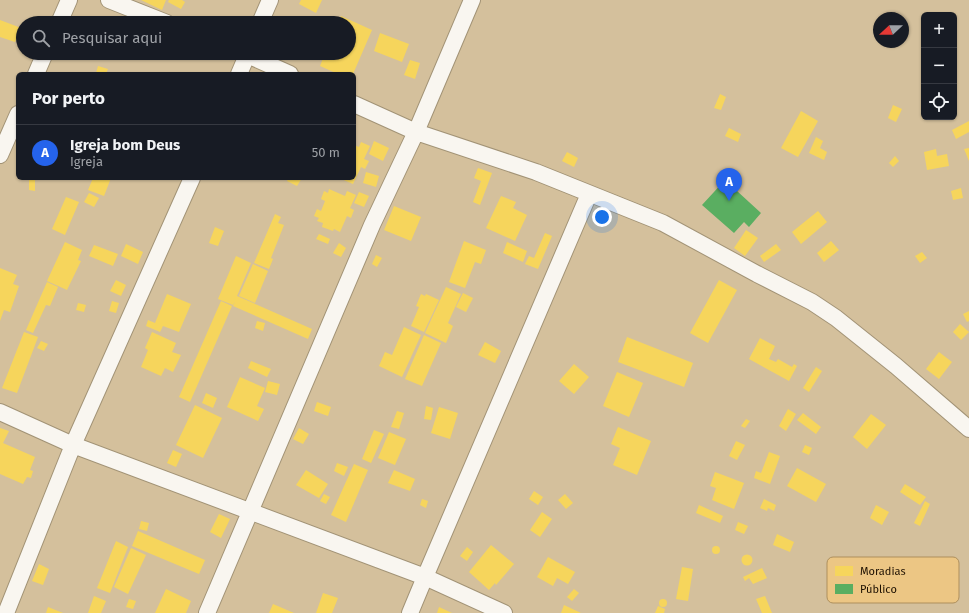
<!DOCTYPE html>
<html lang="pt">
<meta charset="utf-8">
<style>
:root{--surface:#171b24;--page:#20242c;--text:#f1f3f6;--muted:#9ea1a6;--line:#363941;--accent:#2563eb}
body{margin:0;font-family:"Fira Sans",sans-serif;background:var(--page);color:var(--text)}
.controls{position:absolute;right:12px;top:12px;display:grid;overflow:hidden;border-radius:6px;box-shadow:0 1px 3px #0004}
.controls button{width:36px;height:36px;display:grid;place-items:center;padding:0;border:0;border-bottom:1px solid var(--line);background:var(--surface);color:var(--text);font:20px sans-serif}
.compass{position:absolute;left:873px;top:12px;width:36px;height:36px;border-radius:50%;background:var(--surface);box-shadow:0 1px 3px #0004;rotate:248deg}
.you{position:absolute;left:602px;top:217px;width:14px;height:14px;margin:-10px;border:3px solid #fff;border-radius:50%;background:#1a73e8;box-shadow:0 0 0 6px #1a73e833}
.badge{display:grid;place-items:center;width:26px;height:26px;border-radius:50%;background:var(--accent);color:#fff;font-size:13px;font-weight:700}
.pin{position:absolute;translate:-50% -33px;filter:drop-shadow(0 1px 2px #0008)}
.pin::after{content:'';position:absolute;top:21px;width:14px;height:12px;background:inherit;clip-path:polygon(0 0,100% 0,50% 100%)}
.list{margin:0;padding:0;list-style:none}
h2{display:flex;justify-content:space-between;align-items:center;height:52px;margin:0;padding:0 16px;font-size:17px}
h2 small{font-size:13px;font-weight:400;color:var(--muted)}
.list li{display:grid;grid-template-columns:26px 1fr auto;gap:12px;align-items:center;box-sizing:border-box;height:56px;padding:0 16px;border-top:1px solid var(--line)}
.list b{display:block;font-size:15px;white-space:nowrap}
.list p{margin:0;font-size:13px;white-space:nowrap;color:var(--muted)}
.list em{font-size:13px;font-style:normal;color:var(--muted)}
.icon{flex:none;width:22px;height:22px;fill:none;stroke:currentColor;stroke-width:2;stroke-linecap:round;stroke-linejoin:round}
.map{position:relative;flex:none;width:969px;height:613px;overflow:hidden}
.search{position:absolute;background:var(--surface);box-shadow:0 1px 3px #0004;left:16px;top:16px;width:340px;height:44px;display:flex;align-items:center;gap:10px;box-sizing:border-box;padding:0 14px;border-radius:22px;color:var(--muted);font-size:15px}
.panel{position:absolute;background:var(--surface);box-shadow:0 1px 3px #0004;left:16px;top:72px;width:340px;height:108px;border-radius:6px}
.map>svg:first-child{display:block}
.homes{fill:#f6d55c}
.public{fill:#5aae61}
.lines{fill:none;stroke-linecap:round;stroke-linejoin:round}
.street-casing{stroke:#a29376;stroke-width:18}
.street{stroke:#f9f6f0;stroke-width:16}
.key{fill:#ecc684;stroke:#ae8f5c;stroke-width:1}
.key-label{font-size:11px;fill:#1d1000}
</style>
<div class="map">
<svg width="969" height="613" viewBox="0 0 969 613">
<rect width="100%" height="100%" fill="#d4c09c"/>
<!-- homes -->
<path class="homes" d="M141,0H166L162,10Z
M169,0H182L185,2L181,9L168,2Z
M301,0H322L316,13L299,4Z
M341,16L372,30L353,74H338L320,66L325,53H349V23H338Z
M0,20L21,28L15,42L0,37Z
M380,33L409,44L402,62L374,51Z
M410,60L420,63L415,79L404,75Z
M98,66L108,69L106,74L96,73Z
M720,94L726,97L721,110L714,108Z
M893,105L902,109L896,122L888,118Z
M801,111L818,121L798,157L781,148Z
M969,121V132L956,139L952,130Z
M729,128L741,134L738,142L725,136Z
M816,137L823,141L820,148L827,152L824,160L809,153Z
M374,141L389,148L383,161L369,154Z
M361,142L370,146L364,159L369,161L365,169L361,167L353,184L339,178H354V145L359,147Z
M969,148V161L964,149Z
M936,149L937,156L947,154L949,166L927,170L924,152Z
M567,152L578,158L574,167L562,161Z
M895,156L899,161L893,167L889,163Z
M478,168L492,173L480,205L473,202L481,181L474,178Z
M366,172L379,176L376,187L363,183Z
M29,178H35V191L29,190Z
M93,178H111L104,196L88,190Z
M288,178H302L297,186L287,181Z
M961,188L963,198L953,200L951,191Z
M329,189L345,196L347,191L356,195L350,208L354,210L351,218L347,216L340,232L334,229L333,231L322,227L323,223L317,221L319,218L314,216L317,209L321,211L325,201L321,199L324,191L328,193Z
M359,192L369,196L364,207L354,203Z
M89,193L99,198L94,207L84,202Z
M501,196L516,202L513,208L527,215L515,241L486,228Z
M66,197L79,202L65,235L52,229Z
M394,206L421,217L411,241L384,230Z
M818,211L827,222L801,244L792,232Z
M275,214L281,217L278,223L284,225L271,258L273,259L269,269L254,263Z
M215,227L224,231L218,246L209,243Z
M746,230L758,238L745,256L734,248Z
M545,233L552,236L538,269L525,264L529,256L534,258Z
M319,234L330,239L328,244L316,239Z
M464,241L486,250L481,264L475,262L465,288L449,282Z
M831,241L839,250L824,262L817,253Z
M65,242L82,250L78,260L81,261L67,290L47,281Z
M507,242L527,251L523,262L503,253Z
M339,243L346,248L341,257L333,253Z
M126,244L143,252L138,264L121,256Z
M776,244L781,250L764,262L760,256Z
M94,245L118,254L113,266L89,256Z
M922,252L927,258L920,263L915,256Z
M376,255L382,258L377,267L372,264Z
M236,256L251,263L237,296L312,329L308,339L233,306L235,302L233,305L218,299Z
M253,264L268,271L255,303L239,296Z
M0,268L17,275L13,284L19,286L10,312L4,310L0,321Z
M116,280L126,285L121,296L110,291Z
M719,280L737,290L708,343L690,333Z
M47,282L58,287L50,306L46,305L33,333L26,330Z
M446,287L461,294L448,323L453,326L446,343L425,333Z
M463,293L473,298L466,312L456,307Z
M167,294L191,304L179,332L163,326L160,332L146,326L148,320L155,323Z
M421,294L425,296L426,294L439,300L424,332L411,326L419,307L416,306Z
M112,301L119,303L116,313L109,311Z
M221,301L232,306L190,402L179,397Z
M78,303L86,305L84,312L76,310Z
M969,311V321L967,322L963,314Z
M257,321L265,323L263,331L255,328Z
M960,324L969,332L961,340L953,332Z
M404,327L421,335L402,377L379,366L385,352L392,355Z
M24,332L38,337L17,393L2,388Z
M152,332L176,343L172,352L181,355L173,372L165,368L161,376L141,367L148,350L145,348Z
M424,335L441,343L422,386L405,379Z
M627,337L693,363L684,387L618,362Z
M760,338L775,346L769,359L776,362L778,359L792,367L794,364L797,366L789,381L749,359Z
M41,341L48,344L44,351L37,348Z
M485,342L501,351L495,363L478,355Z
M939,352L952,362L939,379L926,369Z
M251,361L271,369L267,377L248,368Z
M574,364L589,377L574,394L559,381Z
M816,367L822,371L809,392L803,388Z
M617,372L643,383L629,417L603,406Z
M240,377L265,388L257,406L264,409L258,421L227,407Z
M268,381L280,384L277,395L265,392Z
M206,393L217,398L213,408L202,403Z
M317,402L331,407L328,416L314,411Z
M195,405L222,418L203,458L176,445Z
M426,406L433,408L431,420L424,419Z
M439,407L458,413L450,439L431,433Z
M788,409L796,414L786,431L779,426Z
M397,411L404,413L399,429L391,427Z
M803,413L821,427L816,434L797,420Z
M871,414L886,425L867,449L853,437Z
M746,419L750,421L745,428L741,426Z
M618,427L651,441L637,475L613,465L620,448L611,444Z
M0,428L9,431L3,443L35,457L30,470L33,471L31,478L27,477L23,484L0,474Z
M299,428L309,434L303,444L293,439Z
M374,430L384,434L371,463L362,459Z
M389,432L406,439L395,465L378,458Z
M736,441L745,445L737,460L729,456Z
M805,445L812,448L809,455L802,452Z
M173,450L182,454L176,467L167,463Z
M769,452L780,456L770,484L754,478L756,471L761,473Z
M337,463L348,467L344,476L334,471Z
M354,464L368,470L346,522L331,515Z
M797,468L826,484L816,502L787,486Z
M306,470L328,484L319,498L296,485Z
M394,470L415,479L410,491L388,483Z
M715,472L744,483L734,509L712,500L716,488L710,486Z
M905,484L926,497L920,505L900,492Z
M534,491L543,497L538,505L529,499Z
M324,494L330,497L326,504L320,501Z
M565,494L573,503L566,509L558,500Z
M422,499L428,501L426,508L420,505Z
M764,499L776,505L774,511L768,508L767,511L760,508Z
M925,501L930,504L920,526L914,523Z
M699,505L723,516L720,523L696,513Z
M876,505L889,512L882,525L870,518Z
M542,512L552,519L540,537L530,530Z
M219,514L230,519L221,538L210,532Z
M141,521L149,523L147,531L139,529Z
M738,522L748,526L744,534L735,530Z
M138,531L205,560L199,574L132,546Z
M777,534L794,542L790,552L773,545Z
M116,541L128,547L110,593L97,588Z
M491,545L514,564L496,585L495,583L489,590L469,572Z
M712 550a4 4 0 1 1 8 0a4 4 0 1 1-8 0Z
M467,547L473,552L467,561L460,556Z
M131,548L146,555L128,594L114,587Z
M741.5 560a5.5 5.5 0 1 1 11 0a5.5 5.5 0 1 1-11 0Z
M548,557L575,572L568,584L557,578L553,586L537,577Z
M39,564L49,569L43,585L32,581Z
M682,567L693,569L688,601L676,599Z
M762,568L767,578L753,584L749,578L745,581L743,577Z
M166,589L191,601L186,613H155Z
M574,589L579,593L572,601L567,597Z
M323,593L338,598L332,613H316Z
M94,596L106,601L101,613H88Z
M765,596L772,613H762L756,599Z
M129,599L136,601L133,609L126,607Z
M659 603a4 4 0 1 1 8 0a4 4 0 1 1-8 0Z
M273,604L294,613H269Z
M564,605L581,613H561Z
M658,606L665,609L664,613H655Z
M48,607L63,613H46Z
M439,607L452,613H437Z"/>
<!-- public -->
<path class="public" d="M725,180L761,213L749,227L744,222L734,233L702,205Z"/>
<g class="lines">
<!-- street casing -->
<g class="street-casing">
<path id="street" d="M109,0L167,23
M59,23L69,0
M260,23L270,0
M243,53L290,74
M36,74L45,53
M239,74L248,53
M354,104L416,132L536,172L663,223L757,274L812,302L836,318L896,366L969,429
M0,155L18,114
M0,412L73,445L425,577L504,613
M6,613L73,445L192,178
M207,613L372,225L416,132L472,0
M410,613L425,577L589,194"/>
</g>
<!-- street -->
<use href="#street" class="street"/>
</g>
<!-- legend -->
<rect x="827" y="557" width="132" height="46" rx="6" class="key"/>
<rect x="835" y="566" width="18" height="10" fill="#f6d55c"/>
<rect x="835" y="584" width="18" height="10" fill="#5aae61"/>
<g class="key-label">
<text x="860" y="575">Moradias</text>
<text x="860" y="593">Público</text>
</g>
</svg>
<div class="controls">
<button>+</button>
<button>−</button>
<button><svg class="icon" aria-label="locate" viewBox="0 0 24 24"><circle cx="12" cy="12" r="6"/><path d="M12 2v4M12 18v4M2 12h4M18 12h4"/></svg></button>
</div>
<svg class="compass" viewBox="-18 -18 36 36"><path d="M0-13l5 13h-10z" fill="#e53935"/><path d="M0 13l5-13h-10z" fill="#9ea1a6"/></svg>
<div class="you"></div>
<div class="pin badge" style="left:729px;top:201px">A</div>
<div class="search"><svg class="icon" aria-label="search" viewBox="0 0 24 24"><circle cx="10" cy="10" r="6"/><path d="M15 15l6 6"/></svg>Pesquisar aqui</div>
<section class="panel">
<h2>Por perto<small></small></h2>
<ul class="list">
<li><span class="badge">A</span><div><b>Igreja bom Deus</b><p>Igreja</p></div><em>50 m</em></li>
</ul>
</section>
</div>
